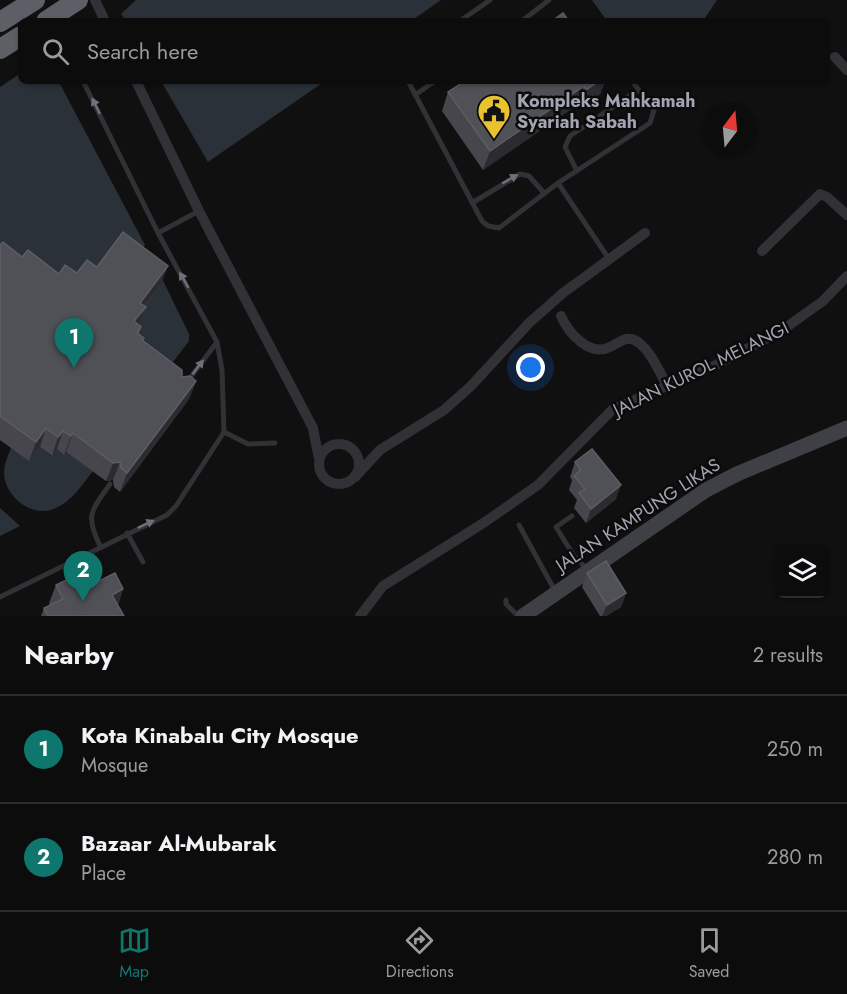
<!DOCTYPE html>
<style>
:root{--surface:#0c0c0d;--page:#1a1a1b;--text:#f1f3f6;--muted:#9a9b9d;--line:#2c2c2e;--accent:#0f766e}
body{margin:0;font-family:Jost,sans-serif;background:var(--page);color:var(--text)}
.controls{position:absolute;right:18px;bottom:18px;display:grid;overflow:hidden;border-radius:9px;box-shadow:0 2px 4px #0004}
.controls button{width:54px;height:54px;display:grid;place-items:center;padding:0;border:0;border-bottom:2px solid var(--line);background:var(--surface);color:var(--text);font:30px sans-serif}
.compass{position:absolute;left:703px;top:102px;width:54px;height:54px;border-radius:50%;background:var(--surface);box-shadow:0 2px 4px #0004;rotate:16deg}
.you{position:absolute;left:531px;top:368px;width:21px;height:21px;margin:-15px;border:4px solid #fff;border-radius:50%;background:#1a73e8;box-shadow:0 0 0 9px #1a73e833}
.badge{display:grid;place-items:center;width:39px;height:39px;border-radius:50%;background:var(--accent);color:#fff;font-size:20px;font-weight:700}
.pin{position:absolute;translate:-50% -50px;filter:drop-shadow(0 2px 3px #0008)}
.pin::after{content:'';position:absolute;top:32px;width:21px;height:18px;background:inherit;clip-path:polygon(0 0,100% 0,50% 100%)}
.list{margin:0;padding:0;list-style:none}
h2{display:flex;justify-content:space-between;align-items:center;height:78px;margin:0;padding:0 24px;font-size:26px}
h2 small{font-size:20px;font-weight:400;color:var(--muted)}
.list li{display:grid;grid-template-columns:39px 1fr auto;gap:18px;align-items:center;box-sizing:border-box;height:108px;padding:0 24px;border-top:2px solid var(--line)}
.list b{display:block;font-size:22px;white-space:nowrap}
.list p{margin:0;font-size:20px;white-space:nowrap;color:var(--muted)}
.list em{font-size:20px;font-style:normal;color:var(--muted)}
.icon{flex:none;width:33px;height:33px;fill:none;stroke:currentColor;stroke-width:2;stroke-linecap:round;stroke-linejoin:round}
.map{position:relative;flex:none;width:847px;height:616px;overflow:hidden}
.search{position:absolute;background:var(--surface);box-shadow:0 2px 4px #0004;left:18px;right:18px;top:18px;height:66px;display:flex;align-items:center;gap:15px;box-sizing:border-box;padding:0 21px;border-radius:9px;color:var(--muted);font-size:22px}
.sheet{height:294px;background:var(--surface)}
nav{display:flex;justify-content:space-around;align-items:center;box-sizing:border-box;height:84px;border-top:2px solid var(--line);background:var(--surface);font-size:16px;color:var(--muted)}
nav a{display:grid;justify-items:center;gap:3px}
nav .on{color:var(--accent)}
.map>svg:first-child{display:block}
.water{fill:#2a3139}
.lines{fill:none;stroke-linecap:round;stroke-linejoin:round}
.lane{stroke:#313136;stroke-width:5}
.street{stroke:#313136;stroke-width:10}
.secondary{stroke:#3f4046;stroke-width:15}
.highway{stroke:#5d5f67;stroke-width:20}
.wall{fill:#46464c}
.shaded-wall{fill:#2c2c30}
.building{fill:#505057;stroke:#5d5d65;stroke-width:1.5}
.oneway{fill:#6f707a}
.labels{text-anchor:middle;stroke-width:5;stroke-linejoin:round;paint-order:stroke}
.poi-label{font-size:18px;font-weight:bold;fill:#a2a4b1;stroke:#0b0b0c;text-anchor:start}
.street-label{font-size:18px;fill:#a2a4b1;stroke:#0b0b0c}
</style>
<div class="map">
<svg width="847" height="616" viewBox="0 0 847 616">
<rect width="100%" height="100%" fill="#101011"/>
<!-- water -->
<path class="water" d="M136,0H441L411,21H126L121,14Z
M592,0H717L703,21H607Z
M21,73V81L59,82L145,245L132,261L90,285L0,263V87Z
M161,81H325L208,162Z
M154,262L189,334V341L161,378L135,359L139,325Z
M40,447L51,456L57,449L66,452L93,471C82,485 72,501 56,508C35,518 10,501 5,480C2,469 7,458 11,448Z
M0,508L20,526L0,536Z"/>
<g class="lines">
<!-- lane -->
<path class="lane" d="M460,21L490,0
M522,21L549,0
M408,81L482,221L488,226L499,228L558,183L650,123L654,110L632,81
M415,95L435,81
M577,171L565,147L570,136L638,90
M558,183L609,259
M472,203L520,174L529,176L544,193
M158,233L199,211
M187,382L217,342
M224,432L248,444L275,443
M572,516L556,527L574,556L587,569
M519,525L555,591
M127,533L143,562
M100,546C85,515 91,511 110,484
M0,597L167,515L176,506L224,432L222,370L217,342L158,233L83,81
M506,600V604L518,616"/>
<!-- street -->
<path class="street" d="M95,0L105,21
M835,57L847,70
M136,81L199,211L313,428L319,459
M762,251L820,194L827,197L847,215
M561,316C569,334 590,357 610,347C617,344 624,337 632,339C649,345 659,372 668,387
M319 464a20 20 0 1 1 40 0a20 20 0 1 1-40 0Z
M355,477L380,450L444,410L471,386L529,323L563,293L645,233
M360,616L383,586L485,522L538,485L613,409L714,366L781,331L823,301L847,276"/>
<!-- secondary -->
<path class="secondary" d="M523,616L706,490L737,474L847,428"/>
<!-- highway -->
<path class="highway" d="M46,21L78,0
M0,22L35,0
M0,49L21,36"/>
</g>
<!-- wall -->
<path class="wall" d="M605,81L600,94L580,108L577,105L483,170L442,111L448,92Z
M0,245L59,274L77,273L97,267L161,284L145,306L146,307L139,325L141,327L139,334L143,341L182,377L196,381L189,399L120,492L114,487L113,480L106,481L66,452L64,455L57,449L52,456L40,447L29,461L0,440Z
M575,462L616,499L586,523L574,508L577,500L569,490L572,480L570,477Z
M587,573L626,593L621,607L606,616H600L582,587Z
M97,582L123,589L118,605L124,616H41L44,608L50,605L49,603L56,585Z"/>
<!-- shaded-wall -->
<path class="shaded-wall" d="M599,81H605L600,94L580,108L586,90Z
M584,86L577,105L483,170L490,151Z
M168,266L161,284L133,321L140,303Z
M146,307L139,325L134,321Z
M196,381L189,399L120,492L127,473Z
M46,428L40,447L29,461L36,442Z
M63,431L57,449L52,456L58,437Z
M73,433L66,452L64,455L71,436Z
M120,462L113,480L106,481L113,463Z
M621,485L616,499L586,523L591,509Z
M123,589L117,607L112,595Z
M626,593L621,607L606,616H602L607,605Z"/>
<!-- building -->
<path class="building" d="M563,13L569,21H552Z
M465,81H599L586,90L584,86L490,151L448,92Z
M123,232L168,266L140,303L146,307L134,321L141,327L137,333L144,338L142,340L182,370V377L190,376L196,381L127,473L121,468L120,462L113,463L73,433L71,436L63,431L58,437L46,428L36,442L0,416V245L3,242L22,257L28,250L59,274L65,265L77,273L87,260L97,267Z
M592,449L621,485L591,509L579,493L585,489L574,476L581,470L575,462Z
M606,561L626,593L607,605L587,573Z
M90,568L97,582L115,573L123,589L112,595L124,616H48L44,608L63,599L56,585Z"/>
<!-- one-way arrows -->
<defs><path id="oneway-solid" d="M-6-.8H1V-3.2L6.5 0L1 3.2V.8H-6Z" transform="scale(1.5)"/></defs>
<g class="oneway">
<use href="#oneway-solid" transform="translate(96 106) rotate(-116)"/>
<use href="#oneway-solid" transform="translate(510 179) rotate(-30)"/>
<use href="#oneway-solid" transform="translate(184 280) rotate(-119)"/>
<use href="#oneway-solid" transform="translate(198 367) rotate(-53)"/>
<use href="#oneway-solid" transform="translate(146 524) rotate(-25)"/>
</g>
<!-- icons -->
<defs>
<g id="civic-pin" transform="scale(1.725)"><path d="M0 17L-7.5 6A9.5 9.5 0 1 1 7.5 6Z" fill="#e9c230" stroke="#0b0b0c"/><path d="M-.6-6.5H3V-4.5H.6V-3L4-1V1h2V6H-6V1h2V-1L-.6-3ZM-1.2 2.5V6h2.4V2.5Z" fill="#111"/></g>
</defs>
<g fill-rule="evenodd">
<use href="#civic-pin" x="494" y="111"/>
</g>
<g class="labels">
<!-- poi labels -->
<g class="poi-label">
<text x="517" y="107">Kompleks Mahkamah<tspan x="517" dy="21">Syariah Sabah</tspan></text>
</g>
<!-- street labels -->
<g class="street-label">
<text transform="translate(701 369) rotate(-26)" y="6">JALAN KUROL MELANGI</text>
<text transform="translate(638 515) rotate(-33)" y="6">JALAN KAMPUNG LIKAS</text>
</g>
</g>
</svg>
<div class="controls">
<button><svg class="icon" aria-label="layers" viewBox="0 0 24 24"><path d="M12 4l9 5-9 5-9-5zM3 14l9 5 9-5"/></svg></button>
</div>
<svg class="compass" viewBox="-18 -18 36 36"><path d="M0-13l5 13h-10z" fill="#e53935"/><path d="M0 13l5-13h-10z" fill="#9a9b9d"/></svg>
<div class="you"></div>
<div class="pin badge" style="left:74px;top:368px">1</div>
<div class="pin badge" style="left:83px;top:601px">2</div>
<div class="search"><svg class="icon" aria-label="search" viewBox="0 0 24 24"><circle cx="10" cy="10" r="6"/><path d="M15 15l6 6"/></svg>Search here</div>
</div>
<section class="sheet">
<h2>Nearby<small>2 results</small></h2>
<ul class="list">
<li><span class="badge">1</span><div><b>Kota Kinabalu City Mosque</b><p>Mosque</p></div><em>250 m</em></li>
<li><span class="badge">2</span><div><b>Bazaar Al-Mubarak</b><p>Place</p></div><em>280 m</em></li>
</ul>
</section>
<nav>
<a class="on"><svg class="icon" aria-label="map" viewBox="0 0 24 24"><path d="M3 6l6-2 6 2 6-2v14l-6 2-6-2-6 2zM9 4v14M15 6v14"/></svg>Map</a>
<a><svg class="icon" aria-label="directions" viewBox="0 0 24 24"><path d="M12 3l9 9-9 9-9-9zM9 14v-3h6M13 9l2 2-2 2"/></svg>Directions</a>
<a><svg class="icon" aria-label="saved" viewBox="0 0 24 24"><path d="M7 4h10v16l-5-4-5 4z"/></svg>Saved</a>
</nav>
